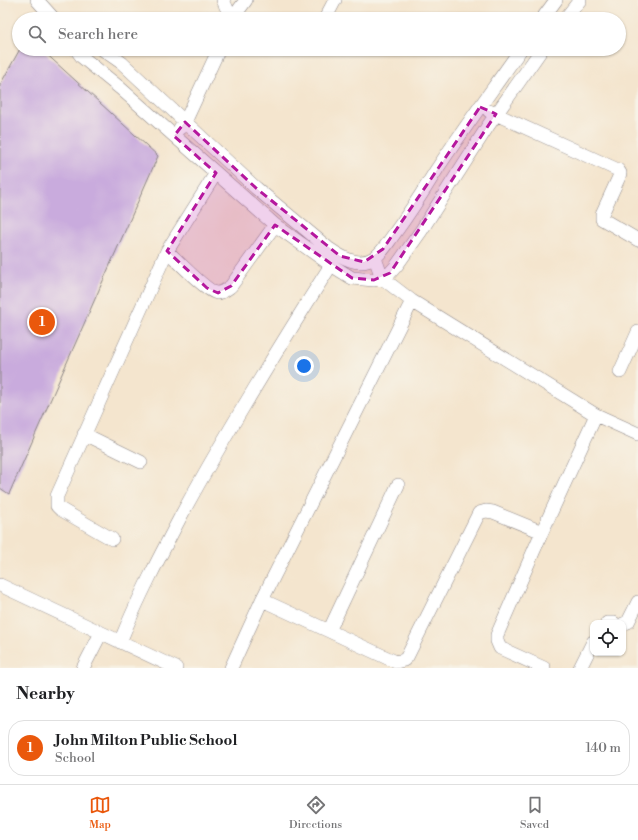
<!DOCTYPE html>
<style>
:root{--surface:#fff;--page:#f6f6f6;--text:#202124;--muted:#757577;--line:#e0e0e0;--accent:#ea580c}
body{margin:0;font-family:"Libre Bodoni",serif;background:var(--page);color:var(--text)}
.controls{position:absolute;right:12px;bottom:12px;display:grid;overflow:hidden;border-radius:8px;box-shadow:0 1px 3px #0004}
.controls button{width:36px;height:36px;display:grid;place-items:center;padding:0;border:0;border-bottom:1px solid var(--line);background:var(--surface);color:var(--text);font:20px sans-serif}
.you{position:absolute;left:304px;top:366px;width:14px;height:14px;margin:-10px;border:3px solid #fff;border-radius:50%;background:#1a73e8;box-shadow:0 0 0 6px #1a73e833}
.badge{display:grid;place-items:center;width:26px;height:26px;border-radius:50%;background:var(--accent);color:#fff;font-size:13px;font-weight:700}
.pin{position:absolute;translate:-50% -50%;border:2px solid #fff;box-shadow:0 1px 4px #0006}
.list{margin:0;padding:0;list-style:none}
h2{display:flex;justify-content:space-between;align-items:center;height:52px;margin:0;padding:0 16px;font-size:17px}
h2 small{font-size:13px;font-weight:400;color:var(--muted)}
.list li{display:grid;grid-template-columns:26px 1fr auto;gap:12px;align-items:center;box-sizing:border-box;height:56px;margin:0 8px 8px;padding:0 8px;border:1px solid var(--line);border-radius:16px}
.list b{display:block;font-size:15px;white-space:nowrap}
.list p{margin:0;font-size:13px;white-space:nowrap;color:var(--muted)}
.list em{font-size:13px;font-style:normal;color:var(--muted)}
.icon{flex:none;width:22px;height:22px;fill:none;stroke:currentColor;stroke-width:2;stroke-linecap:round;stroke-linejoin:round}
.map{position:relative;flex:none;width:638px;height:668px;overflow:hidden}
.search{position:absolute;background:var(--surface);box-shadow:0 1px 3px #0004;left:12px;right:12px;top:12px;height:44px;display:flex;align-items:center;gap:10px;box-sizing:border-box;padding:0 14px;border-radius:22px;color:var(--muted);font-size:15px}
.sheet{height:116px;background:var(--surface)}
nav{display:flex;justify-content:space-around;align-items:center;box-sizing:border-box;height:56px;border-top:1px solid var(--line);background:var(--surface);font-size:11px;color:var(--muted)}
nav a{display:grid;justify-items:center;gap:2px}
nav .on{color:var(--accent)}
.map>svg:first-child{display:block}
.building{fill:#c9abdd}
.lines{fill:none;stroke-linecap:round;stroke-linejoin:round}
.street-casing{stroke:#8b8484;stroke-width:14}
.street{stroke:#fff;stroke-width:13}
.marked{fill:#b5179e;fill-opacity:0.2;stroke:#b5179e;stroke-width:3;stroke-dasharray:8 5;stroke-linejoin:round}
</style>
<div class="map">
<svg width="638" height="668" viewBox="0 0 638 668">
<rect width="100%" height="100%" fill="#f7f3e8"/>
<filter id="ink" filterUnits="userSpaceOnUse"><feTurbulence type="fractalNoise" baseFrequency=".025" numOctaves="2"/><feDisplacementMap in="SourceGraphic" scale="8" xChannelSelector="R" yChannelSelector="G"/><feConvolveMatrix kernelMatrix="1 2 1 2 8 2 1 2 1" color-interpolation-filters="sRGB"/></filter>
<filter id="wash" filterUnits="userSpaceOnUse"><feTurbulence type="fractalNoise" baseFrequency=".012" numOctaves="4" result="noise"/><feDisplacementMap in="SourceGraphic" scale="16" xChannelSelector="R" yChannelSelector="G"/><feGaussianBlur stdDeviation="0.9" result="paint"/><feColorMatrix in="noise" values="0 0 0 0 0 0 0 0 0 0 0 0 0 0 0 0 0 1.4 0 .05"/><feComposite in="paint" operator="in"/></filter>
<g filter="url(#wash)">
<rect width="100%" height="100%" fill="#f4e5ce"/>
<g id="blocks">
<!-- building -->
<path class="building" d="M20,49H41L158,156L9,494L0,488V85Z"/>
</g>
</g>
<g filter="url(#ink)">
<use href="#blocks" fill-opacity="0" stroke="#8b8484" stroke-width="1"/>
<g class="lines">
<!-- street casing -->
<g class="street-casing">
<path id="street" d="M37,0L54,19
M223,0L227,9L230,19
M232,19L246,0
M325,19L335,0
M542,19L556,0
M565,19L580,0
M76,49L82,57L120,88L275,225L331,265L352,278L374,280L382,278L390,273L397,265L421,231L488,126L542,49
M102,49L122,63L256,188L328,248C341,257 358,268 374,258C382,253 387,244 392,237C408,215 423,192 437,169C464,128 493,89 521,49
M489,111L618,170L620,173L619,177L602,214V219L638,240
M180,128L185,122L219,49
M167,251C176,259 207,292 217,293C223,293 227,289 231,286L275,225
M375,258L382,278L412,301L596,415L638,434
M620,372L638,332
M84,434L141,462
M112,539L60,509L57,506V496L167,251L216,173
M0,585L176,668
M262,600L396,662L404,660L407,657L479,513L486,511L493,512L542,532
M607,623H614
M623,624L628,622L638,602
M329,631L398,485
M120,642C138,598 160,556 182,514C228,429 279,347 331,265
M83,668L101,633
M231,668L262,600L412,301
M544,668L500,648L497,641V635L542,532L596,415
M580,668L593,642"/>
</g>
<!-- street -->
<use href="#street" class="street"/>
</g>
</g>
<!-- marked area -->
<path class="marked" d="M480,107L496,114L390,273L374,280L352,278L275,225L231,286L218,293L207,288L167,251L216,173L174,136L185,122L256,188L340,256L364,262L383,249Z"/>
</svg>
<div class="controls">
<button><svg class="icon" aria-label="locate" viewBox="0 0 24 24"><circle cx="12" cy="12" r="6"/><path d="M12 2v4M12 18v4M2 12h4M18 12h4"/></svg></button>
</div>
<div class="you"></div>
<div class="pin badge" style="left:42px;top:322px">1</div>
<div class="search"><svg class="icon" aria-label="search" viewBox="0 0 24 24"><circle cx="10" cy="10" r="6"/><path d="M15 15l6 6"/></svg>Search here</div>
</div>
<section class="sheet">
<h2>Nearby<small></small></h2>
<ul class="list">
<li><span class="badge">1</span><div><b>John Milton Public School</b><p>School</p></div><em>140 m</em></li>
</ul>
</section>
<nav>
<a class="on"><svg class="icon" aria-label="map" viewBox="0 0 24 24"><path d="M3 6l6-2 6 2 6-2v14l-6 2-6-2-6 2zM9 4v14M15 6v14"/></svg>Map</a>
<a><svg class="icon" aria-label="directions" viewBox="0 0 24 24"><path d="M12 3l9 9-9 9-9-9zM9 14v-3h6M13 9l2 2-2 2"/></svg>Directions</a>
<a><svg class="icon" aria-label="saved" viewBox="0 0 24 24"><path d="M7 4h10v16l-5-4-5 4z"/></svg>Saved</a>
</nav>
